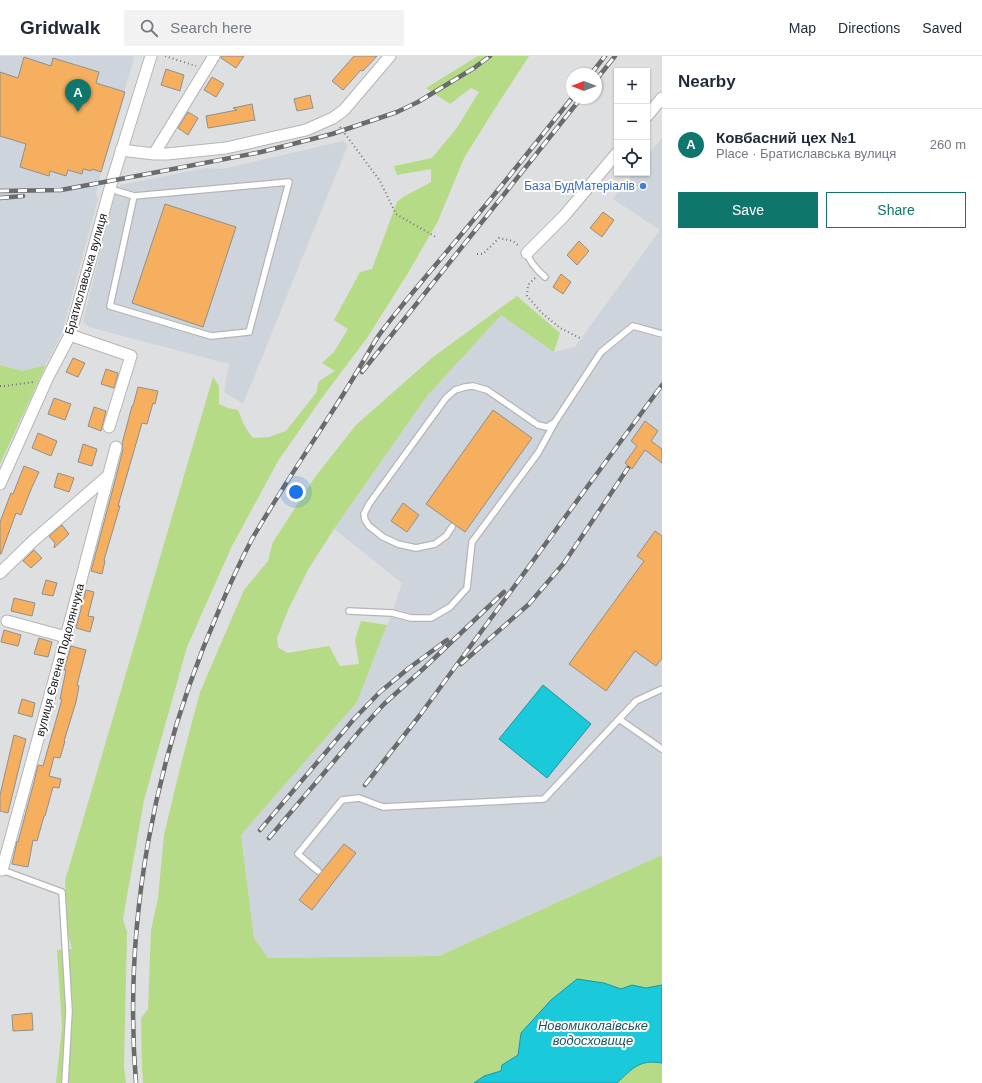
<!DOCTYPE html>
<meta charset="utf-8">
<style>
:root{--surface:#fff;--page:#f2f2f3;--text:#1f2937;--muted:#747a83;--line:#e0e1e3;--accent:#0f766e}
body{margin:0;font-family:Helvetica,sans-serif;background:var(--page);color:var(--text)}
.controls{position:absolute;right:12px;top:12px;display:grid;overflow:hidden;border-radius:0px;box-shadow:0 1px 3px #0004}
.controls button{width:36px;height:36px;display:grid;place-items:center;padding:0;border:0;border-bottom:1px solid var(--line);background:var(--surface);color:var(--text);font:20px sans-serif}
.compass{position:absolute;left:566px;top:12px;width:36px;height:36px;border-radius:50%;background:var(--surface);box-shadow:0 1px 3px #0004;rotate:270deg}
.you{position:absolute;left:296px;top:436px;width:14px;height:14px;margin:-10px;border:3px solid #fff;border-radius:50%;background:#1a73e8;box-shadow:0 0 0 6px #1a73e833}
.badge{display:grid;place-items:center;width:26px;height:26px;border-radius:50%;background:var(--accent);color:#fff;font-size:13px;font-weight:700}
.pin{position:absolute;translate:-50% -33px;filter:drop-shadow(0 1px 2px #0008)}
.pin::after{content:'';position:absolute;top:21px;width:14px;height:12px;background:inherit;clip-path:polygon(0 0,100% 0,50% 100%)}
.list{margin:0;padding:0;list-style:none}
h2{display:flex;justify-content:space-between;align-items:center;height:52px;margin:0;padding:0 16px;font-size:17px}
h2 small{font-size:13px;font-weight:400;color:var(--muted)}
.list li{display:grid;grid-template-columns:26px 1fr auto;gap:12px;align-items:center;box-sizing:border-box;height:72px;padding:0 16px;border-top:1px solid var(--line)}
.list b{display:block;font-size:15px;white-space:nowrap}
.list p{margin:0;font-size:13px;white-space:nowrap;color:var(--muted)}
.list em{font-size:13px;font-style:normal;color:var(--muted)}
.actions{display:flex;gap:8px;padding:12px 16px}
.actions a{flex:1;padding:9px 0;border:1px solid var(--accent);border-radius:0px;text-align:center;font-size:14px;color:var(--accent)}
.actions .main{background:var(--accent);color:#fff}
.icon{flex:none;width:22px;height:22px;fill:none;stroke:currentColor;stroke-width:2;stroke-linecap:round;stroke-linejoin:round}
.map{position:relative;flex:none;width:662px;height:1027px;overflow:hidden}
header{display:flex;align-items:center;gap:24px;box-sizing:border-box;height:56px;padding:0 20px;background:var(--surface);border-bottom:1px solid var(--line)}
header strong{font-size:19px}
nav{display:flex;gap:22px;margin-inline-start:auto;font-size:14px}
.search{width:280px;height:36px;background:var(--page);display:flex;align-items:center;gap:10px;box-sizing:border-box;padding:0 14px;border-radius:0px;color:var(--muted);font-size:15px}
main{display:flex}
aside{flex:1;background:var(--surface)}
.map>svg:first-child{display:block}
.built{fill:#ced4db}
.green{fill:#b6db86}
.water{fill:#1acada;stroke:#1a95a1}
.building{fill:#f6af5e;stroke:#8f8f8e}
.lines{fill:none;stroke-linecap:round;stroke-linejoin:round}
.service-casing{stroke:#b5b5b6;stroke-width:8}
.minor-casing{stroke:#b5b5b6;stroke-width:13}
.path{stroke:#757677;stroke-width:2;stroke-dasharray:1 3;stroke-linecap:butt}
.service{stroke:#fff;stroke-width:5.5}
.minor{stroke:#fff;stroke-width:11}
.rail-casing{stroke:#6a6b6c;stroke-width:4.5}
.rail{stroke:#fff;stroke-width:3;stroke-dasharray:9;stroke-linecap:butt}
.shop-dot{fill:#3f7fe0;stroke:#fff;stroke-width:1.5}
.labels{text-anchor:middle;stroke-width:4;stroke-linejoin:round;paint-order:stroke}
.shop-label{font-size:12px;fill:#366cbe;stroke:#fff;text-anchor:end}
.street-label{font-size:12px;fill:#1a1a1b;stroke:#fff}
.water-label{font-size:13px;font-style:italic;fill:#16565d;stroke:#fff}
</style>
<header>
<strong>Gridwalk</strong>
<div class="search"><svg class="icon" aria-label="search" viewBox="0 0 24 24"><circle cx="10" cy="10" r="6"/><path d="M15 15l6 6"/></svg>Search here</div>
<nav><a>Map</a><a>Directions</a><a>Saved</a></nav>
</header>
<main>
<div class="map">
<svg width="662" height="1027" viewBox="0 0 662 1027">
<rect width="100%" height="100%" fill="#dedfe0"/>
<!-- built -->
<path class="built" d="M0,0H133L134,2L104,104L96,137L98,143L62,277L46,309L23,315L0,309Z
M662,82V799L439,900L268,902L254,882L241,779L357,646L392,557L402,527L334,473L427,340L501,258L554,296L575,291L660,174L613,143L634,117H647V100Z
M343,85L348,89L243,348L224,336L229,308L89,271L83,266L113,143L120,129L206,112L223,113Z"/>
<!-- green -->
<path class="green" d="M478,0H529L494,54L464,102L438,165L408,217L367,282L324,339L278,405L231,492L187,591L144,744L123,863L127,876L124,1011L126,1027H56L62,971L57,894L72,893L67,874L65,825L213,321L219,330V348L228,352L238,354L245,371L253,382L269,381L286,375L316,337L319,325L335,315L322,307L334,296L348,273L334,264L360,216L372,213L397,146L403,141L431,126V113L397,119L394,110L432,102L456,73L479,36L471,32L450,48L426,32Z
M517,240L560,277L554,296L501,259L427,340L334,473L309,512L289,552L277,582L278,591L287,597L329,590L340,610L359,608L355,584L361,565L387,569L357,646L241,779L254,882L268,902L439,900L662,799V929L646,932L632,929L621,933L604,927L521,977L518,999L502,1009L501,1015L484,1020L474,1027H143L142,1013L141,962L148,953L151,874L158,842L164,779L181,708L200,636L244,534L268,505L273,486L315,421L356,369L433,301Z
M0,309L23,315L46,309L0,408Z
M653,1005L662,1007V1027H617L635,1010Z"/>
<!-- water -->
<path class="water" d="M543,629L591,668L547,722L499,683Z
M577,923L604,927L621,933L632,929L646,932L662,929V1007C639,1003 632,1013 617,1027H474L484,1020L501,1015L502,1009L518,999L521,977L551,944Z"/>
<!-- building -->
<path class="building" d="M221,0H244L236,12L221,2Z
M354,0H377L363,15L361,14L343,34L332,25Z
M24,1L51,10L53,2L99,16L96,27L125,36L101,116L92,113L91,115L83,113L82,118L68,114L66,120L50,115L49,120L20,111L26,88L0,80V16L18,22Z
M166,13L184,19L180,35L161,29Z
M212,21L224,28L216,41L204,34Z
M310,39L313,52L297,55L294,43Z
M252,48L255,65L254,64L238,67L208,72L206,60L237,54L233,52Z
M188,56L198,62L188,79L178,72Z
M165,148L236,171L203,271L132,247Z
M603,156L614,164L602,181L590,172Z
M579,185L589,195L577,209L567,199Z
M561,218L571,226L563,238L553,231Z
M73,302L85,307L78,321L66,316Z
M106,313L118,317L114,332L101,328Z
M138,331L158,335L155,348L153,347L147,368L142,367L118,450H120L104,504L105,505L102,518L91,515L116,421L123,393L122,388L132,350H133Z
M54,342L71,348L65,364L48,358Z
M94,351L106,355L101,375L88,370Z
M493,354L532,382L465,476L426,448Z
M645,365L658,375L651,385L662,393V407L645,394L632,413L625,407L637,390L631,385Z
M38,377L57,385L51,400L32,392Z
M83,388L97,393L92,410L78,406Z
M24,410L39,416L32,431L21,459L16,457L1,498H0V466L11,437L13,438Z
M58,417L74,422L69,436L54,431Z
M403,447L419,459L407,476L391,465Z
M62,469L69,478L54,492L55,487L49,480Z
M655,475L662,480V602L656,610L635,595L606,635L569,608L644,505L637,500Z
M34,494L42,502L31,512L23,505Z
M46,524L57,527L53,540L42,538Z
M86,534L94,536L88,560L94,561L90,576L76,572Z
M14,542L35,547L32,560L11,555Z
M4,574L21,579L18,590L1,586Z
M39,582L52,586L48,601L34,598Z
M71,590L86,594L77,629L79,630L76,646L64,685H65L60,702L54,701L49,720L61,723L59,732L53,731L45,760H44L37,785L33,784L28,811L12,808L17,785L18,786L34,726L38,709L43,710L62,643H60L66,614H64Z
M22,643L35,647L32,661L18,657Z
M14,679L26,683L8,757L0,755V739Z
M344,788L356,797L312,854L299,844L319,819L321,817L322,815Z
M32,957L33,974L13,975L12,959Z"/>
<g class="lines">
<!-- service casing -->
<g class="service-casing">
<path id="service" d="M110,132L117,135L134,140L289,126L249,276L211,280L110,250L134,140
M527,197C530,207 537,214 545,221
M452,471L446,480L435,488L416,492L398,488L383,481L369,470L365,464L364,458L369,448L446,342L455,334L465,331L473,330L487,334L538,369L547,371L555,366L601,296L633,270L662,278
M349,555L392,557L411,562H431L450,551L467,532L472,486L538,397L554,368
M619,663L662,693
M2,814L62,836L69,955L65,1027
M318,815L298,798L342,744L359,742L383,751L544,743L636,645L662,633"/>
</g>
<!-- minor casing -->
<g class="minor-casing">
<path id="minor" d="M647,60L662,42
M121,94L154,98H167L226,92L306,74L333,62L344,54L390,0
M154,98L214,0
M527,197L564,160L617,97
M70,279L131,300L109,371
M0,428L47,323L70,279L112,125L151,0
M0,517L33,485L109,419
M7,565L66,581
M0,814H2L66,581L116,391"/>
</g>
<!-- path -->
<path class="path" d="M165,0L196,10
M340,71L380,125L396,158L436,181
M477,198H483L499,182L513,185L519,190
M535,222L528,229L527,240L542,257L560,272L582,283
M0,330H5L34,326"/>
<!-- service -->
<use href="#service" class="service"/>
<!-- minor -->
<use href="#minor" class="minor"/>
<!-- rail casing -->
<g class="rail-casing">
<path id="rail" d="M591,18L605,0
M596,24L615,0
M0,135L61,134L142,119L261,96L332,78L397,56L418,46L474,12L490,0
M0,142L23,140
M362,316L581,42
M461,608L529,548L564,507L628,412
M365,729L420,659L662,329
M260,774L354,663L380,636L409,612L447,584
M269,782L363,671L384,648L423,613L504,536
M136,1027C123,866 154,702 219,554C229,530 240,506 252,483C277,440 305,398 332,356C343,339 354,321 364,304C370,294 375,284 382,275C410,238 441,203 470,168C505,126 538,84 572,42"/>
</g>
<!-- rail -->
<use href="#rail" class="rail"/>
</g>
<!-- markers -->
<circle class="shop-dot" cx="643" cy="130" r="4"/>
<g class="labels">
<!-- shop labels -->
<g class="shop-label">
<text x="635" y="134">База БудМатеріалів</text>
</g>
<!-- street labels -->
<g class="street-label">
<text transform="translate(86 218) rotate(-74)" y="4">Братиславська вулиця</text>
<text transform="translate(60 604) rotate(-75)" y="4">вулиця Євгена Подолянчука</text>
</g>
<!-- water labels -->
<g class="water-label">
<text x="593" y="974">Новомиколаївське<tspan x="593" dy="15">водосховище</tspan></text>
</g>
</g>
</svg>
<div class="controls">
<button>+</button>
<button>−</button>
<button><svg class="icon" aria-label="locate" viewBox="0 0 24 24"><circle cx="12" cy="12" r="6"/><path d="M12 2v4M12 18v4M2 12h4M18 12h4"/></svg></button>
</div>
<svg class="compass" viewBox="-18 -18 36 36"><path d="M0-13l5 13h-10z" fill="#e53935"/><path d="M0 13l5-13h-10z" fill="#747a83"/></svg>
<div class="you"></div>
<div class="pin badge" style="left:78px;top:56px">A</div>
</div>
<aside>
<h2>Nearby<small></small></h2>
<ul class="list">
<li><span class="badge">A</span><div><b>Ковбасний цех №1</b><p>Place · Братиславська вулиця</p></div><em>260 m</em></li>
</ul>
<div class="actions"><a class="main">Save</a><a>Share</a></div>
</aside>
</main>
